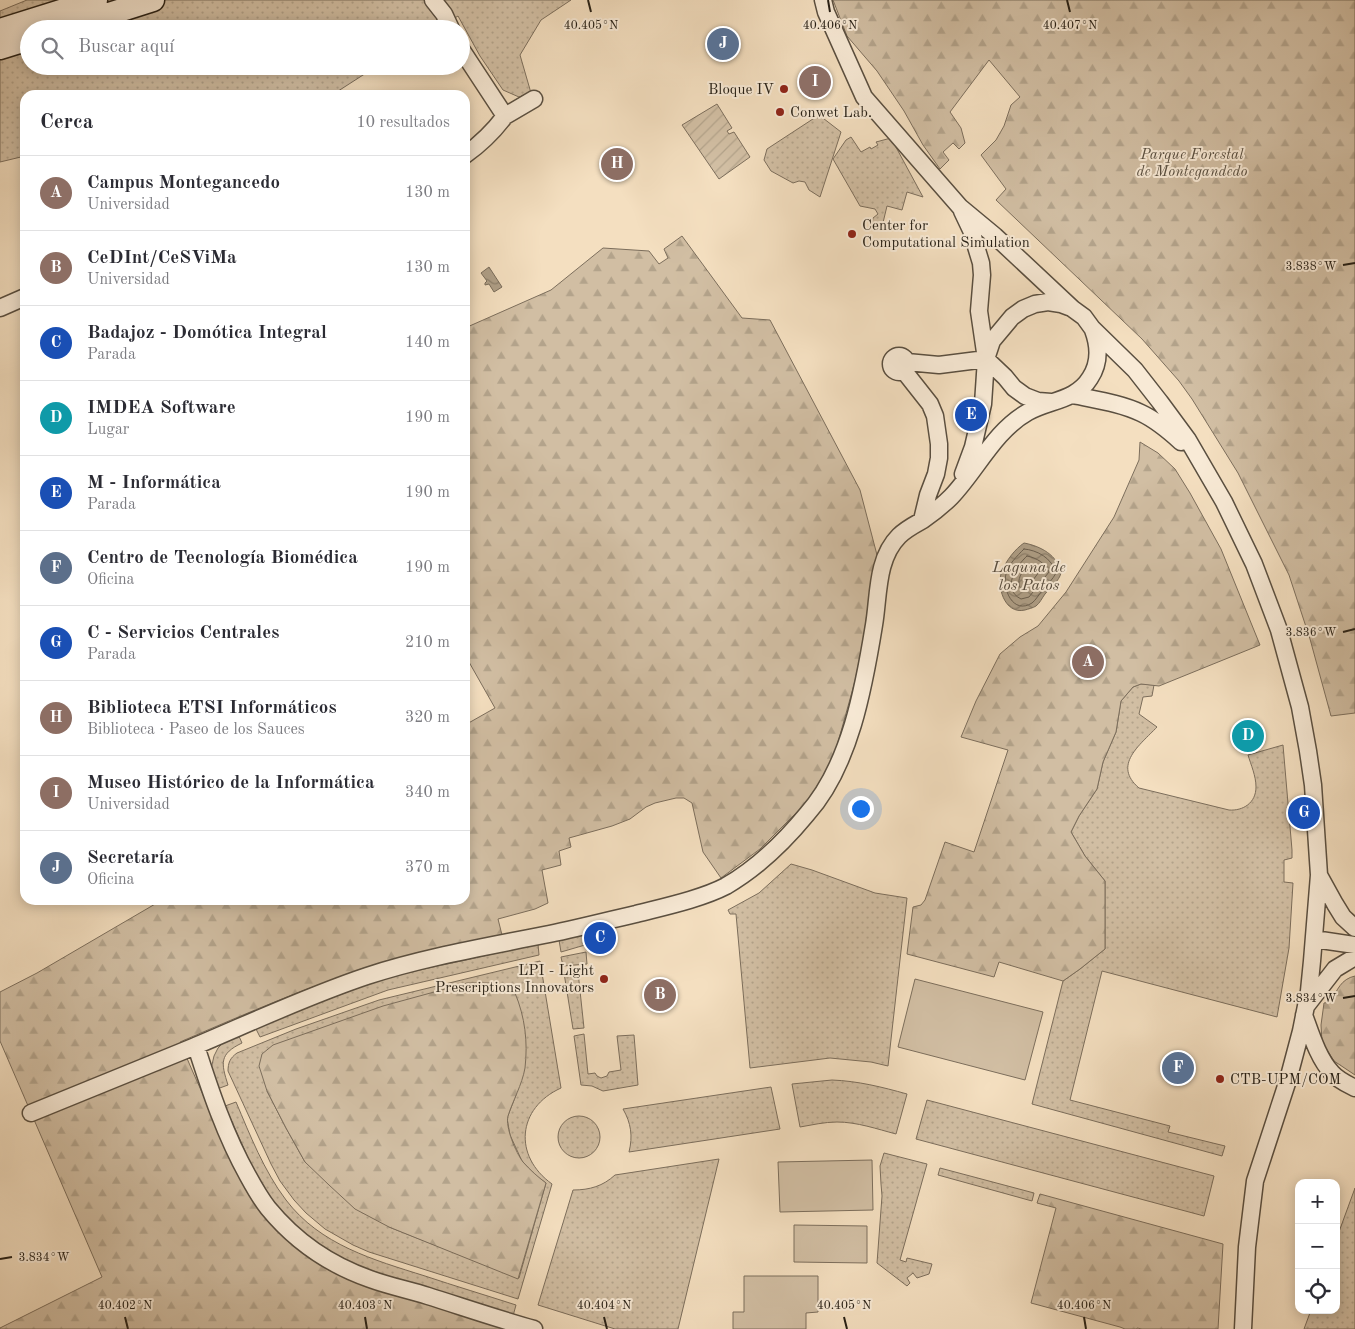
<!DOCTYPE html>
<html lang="es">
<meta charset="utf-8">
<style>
:root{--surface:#fff;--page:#f2f2f3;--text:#2b2b33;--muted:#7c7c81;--line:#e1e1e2;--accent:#8f2418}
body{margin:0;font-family:"Old Standard TT",serif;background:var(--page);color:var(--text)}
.controls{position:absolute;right:15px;bottom:15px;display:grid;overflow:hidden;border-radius:10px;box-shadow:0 2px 12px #0003}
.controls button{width:45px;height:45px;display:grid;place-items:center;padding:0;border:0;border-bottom:1px solid var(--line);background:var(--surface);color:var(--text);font:25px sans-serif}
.you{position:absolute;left:860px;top:808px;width:18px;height:18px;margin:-12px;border:4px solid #fff;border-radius:50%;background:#1a73e8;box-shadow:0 0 0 8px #1a73e833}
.badge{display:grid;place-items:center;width:32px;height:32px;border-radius:50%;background:var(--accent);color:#fff;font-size:16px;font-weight:700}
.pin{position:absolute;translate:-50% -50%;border:2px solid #fff;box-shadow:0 1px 5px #0006}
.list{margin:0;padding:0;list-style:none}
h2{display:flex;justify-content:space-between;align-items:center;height:65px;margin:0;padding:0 20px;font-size:21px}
h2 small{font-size:16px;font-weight:400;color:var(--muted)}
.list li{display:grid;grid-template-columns:32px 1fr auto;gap:15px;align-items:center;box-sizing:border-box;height:75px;padding:0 20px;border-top:1px solid var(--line)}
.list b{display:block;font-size:19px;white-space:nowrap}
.list p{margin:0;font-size:16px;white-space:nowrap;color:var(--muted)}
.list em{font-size:16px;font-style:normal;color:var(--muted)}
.icon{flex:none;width:28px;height:28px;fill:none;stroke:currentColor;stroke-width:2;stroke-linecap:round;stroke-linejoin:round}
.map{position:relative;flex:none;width:1355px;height:1329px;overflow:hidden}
.search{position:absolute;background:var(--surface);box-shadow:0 2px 12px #0003;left:20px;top:20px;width:450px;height:55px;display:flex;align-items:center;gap:12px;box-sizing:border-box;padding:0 18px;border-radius:28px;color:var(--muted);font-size:19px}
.panel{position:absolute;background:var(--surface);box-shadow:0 2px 12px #0003;left:20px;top:90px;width:450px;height:815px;border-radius:15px}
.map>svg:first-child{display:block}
.grass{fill:url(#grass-dots);stroke:#7c6e5c;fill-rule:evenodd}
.forest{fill:url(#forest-firs);stroke:#7c6e5c}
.garden{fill:url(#garden-furrows);stroke:#7c6e5c}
.pitch{fill:#d1bea3;stroke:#7c6e5c}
.water{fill:url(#water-waves);stroke:#786b59}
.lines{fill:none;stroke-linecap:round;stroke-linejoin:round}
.shore{stroke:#6a5e4e;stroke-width:1}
.street-casing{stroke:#5a4f40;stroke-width:19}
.secondary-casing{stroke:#261f15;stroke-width:25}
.street{stroke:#f8ead6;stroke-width:16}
.secondary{stroke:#f8ead6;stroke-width:22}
.ticks{fill:none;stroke:#261f15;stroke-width:2}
.poi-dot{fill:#8f2418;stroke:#f8ead6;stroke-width:2}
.labels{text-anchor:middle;stroke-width:4;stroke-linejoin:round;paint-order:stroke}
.poi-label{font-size:15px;fill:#261f15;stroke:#f8ead6;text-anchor:start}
.park-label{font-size:15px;font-style:italic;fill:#594f40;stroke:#f8ead6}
.water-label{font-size:16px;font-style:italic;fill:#564b3d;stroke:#f8ead6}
.ticks-label{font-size:12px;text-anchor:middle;fill:#261f15;stroke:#f8ead6;stroke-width:4;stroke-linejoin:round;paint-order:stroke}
</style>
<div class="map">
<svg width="1355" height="1329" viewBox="0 0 1355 1329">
<defs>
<pattern id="grass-dots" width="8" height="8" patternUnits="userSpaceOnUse" patternTransform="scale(1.25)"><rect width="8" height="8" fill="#d1bea3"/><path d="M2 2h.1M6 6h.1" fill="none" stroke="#b3a38b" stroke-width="1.8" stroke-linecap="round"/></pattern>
<pattern id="forest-firs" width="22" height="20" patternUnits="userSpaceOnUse" patternTransform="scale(1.25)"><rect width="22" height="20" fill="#d1bea3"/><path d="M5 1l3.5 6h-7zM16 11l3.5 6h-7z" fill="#b3a38b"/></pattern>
<pattern id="garden-furrows" width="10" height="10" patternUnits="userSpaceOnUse" patternTransform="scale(1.25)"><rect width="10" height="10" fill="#d1bea3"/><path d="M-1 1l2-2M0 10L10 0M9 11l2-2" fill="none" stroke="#b3a38b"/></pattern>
<pattern id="water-waves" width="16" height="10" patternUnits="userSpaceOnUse" patternTransform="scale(1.25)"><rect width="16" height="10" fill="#ae9e86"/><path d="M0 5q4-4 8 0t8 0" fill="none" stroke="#8d806c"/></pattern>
</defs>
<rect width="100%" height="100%" fill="#f4dfc0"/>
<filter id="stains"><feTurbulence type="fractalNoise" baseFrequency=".004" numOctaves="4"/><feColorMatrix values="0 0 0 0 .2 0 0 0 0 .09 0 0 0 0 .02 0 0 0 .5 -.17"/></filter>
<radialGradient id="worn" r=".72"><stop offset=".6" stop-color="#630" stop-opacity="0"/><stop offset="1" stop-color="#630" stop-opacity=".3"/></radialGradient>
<!-- grass -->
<path class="grass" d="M27,0H571L541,20L520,55L531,93L519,97L503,90L480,56L458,16L437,29H29V66H377L332,95H25V156L0,162V11Z
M819,115L841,132L820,197L809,190L805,182L799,181L793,183L771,171L764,160L767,149Z
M851,137L861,152L870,147L871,149L878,145L876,142L891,138L923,197L907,192L902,210L887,206L881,231L871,229L873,218L878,214L875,209L860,206L833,159L846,140Z
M1141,684L1154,685L1152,696L1143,697L1139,714L1157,727C1140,745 1112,765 1139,788L1229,810C1243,811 1256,803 1256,787C1256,776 1251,765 1248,755L1283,745L1292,850V858L1284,860V882L1293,883L1289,948L1277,1017L1102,971L1070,1100L1170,1126L1168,1132L1225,1146L1222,1156L1032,1104L1063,981L1080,969L1105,949V881L1085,856L1071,832L1079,816L1097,789L1103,762L1116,732L1121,701L1133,687Z
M791,864L812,870L875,893L907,898L888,1066L871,1062L830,1058L750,1068L736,914H730L728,910L759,893Z
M583,934L585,945L561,952L559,940Z
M538,944L539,955L388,990L260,1037L255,1027L363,986L397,975Z
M586,952L587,964L563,966L561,957Z
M540,961L561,1088C517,1108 513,1156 552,1184L518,1299L369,1252L353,1245L325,1229L306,1213L294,1200L280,1181L271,1164L228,1071C228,1063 230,1058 237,1053L296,1029L379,1000ZM267,1091L516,1095L507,1118L510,1135L522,1161L535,1175L546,1183L519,1278L389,1227L305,1162L286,1128Z
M578,972L584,1028L573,1029L564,973Z
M238,1034L242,1043C219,1054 221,1063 228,1085L217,1089L211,1069L214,1056L218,1048L224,1042Z
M584,1034L588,1074L595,1073L597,1076L601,1078L607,1076L609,1072L621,1070L617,1036L634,1035L638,1085L603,1091L592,1086L581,1085L574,1036Z
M832,1080C858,1081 882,1087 907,1094L896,1134C877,1129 857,1122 837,1122C824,1122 812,1125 800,1127L792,1084Z
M771,1087L780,1129L629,1152C633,1136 631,1123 623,1109Z
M927,1100L1214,1176L1204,1216L916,1139Z
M236,1102C250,1135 264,1171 286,1200C320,1245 374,1260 425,1276C455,1286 485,1295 516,1305L513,1316L361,1268L341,1259L310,1239L280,1212L258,1180L225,1106Z
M558 1137a21 21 0 1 1 42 0a21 21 0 1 1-42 0Z
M884,1153L927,1164L900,1260L906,1262L907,1258L932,1264L929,1274L917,1278L913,1273L907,1278L910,1283L907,1286L877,1263L882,1196L881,1184L880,1166Z
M719,1159L678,1329H615L538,1305L573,1190C590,1190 603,1186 615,1175Z
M940,1168L1034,1193L1032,1201L938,1175Z
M1355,1188V1329H1304L1311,1310H1336V1240Z"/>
<!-- forest -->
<path class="forest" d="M833,0H1355V713L1331,716L1310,639L1289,575L1238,473L1192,399L1179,381L1142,339L996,200L1006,189L981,155L996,140L1004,126L1011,105L1020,97L989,60L950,112L961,128L965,143L959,149L953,143L943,152L949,160L940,169L923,145L904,111L877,71L847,36Z
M682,236L742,318L770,320L860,490L877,555L872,576L863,643L855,681L835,753L820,786L806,803L760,849L721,878L703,852L692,803L684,798H676L655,803L646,807L630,819L612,826L569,838L571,847L559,851L561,865L542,870L548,903L535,909L498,919L502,935C463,944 422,951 383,963C314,984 247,1013 180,1042L192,1070L243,1184L261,1211L283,1235L508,1329H0V1328L102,1277L0,1041V992L37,973L162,900H465V725L495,708L465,655V328L551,290L603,248L649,251L659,264L668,258L664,249Z
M1140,442L1158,453L1175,469L1190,493L1221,549L1260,645L1159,686L1141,684L1133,687L1121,701L1116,732L1103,762L1097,789L1079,816L1071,832L1085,856L1105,881V949L1080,969L1063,981L999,962L994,977L907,954L913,907L921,905L925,900L945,842L974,852L1008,750L961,737L976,701L1000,654L1020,637L1038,626L1066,592L1114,517L1139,460Z
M1355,976V1075L1334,1061L1322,1042L1321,1025L1324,1003L1331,1002C1337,990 1341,979 1355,976Z
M467,983H493L515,993C525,1017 528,1042 525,1068C522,1085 513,1100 508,1116C505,1127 516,1153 523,1162C530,1170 538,1177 546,1183L518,1279L389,1227L355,1209L329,1185L305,1162L286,1128L267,1091L259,1066L262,1054L273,1045L383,1006Z
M1040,1194L1223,1244L1218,1329H1142L1137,1328V1329H1125L1120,1327L1031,1303L1056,1208L1037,1203Z"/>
<!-- garden -->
<path class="garden" d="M717,104L732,128L727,131L729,134L734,132L750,157L719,179L682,125Z"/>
<!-- pitch -->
<path class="pitch" d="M915,979L1043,1012L1025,1080L898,1047Z
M872,1160L873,1210L780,1212L778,1162Z
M794,1225L867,1226V1263L794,1262Z
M744,1276H818V1312L806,1313V1329H733V1312H744Z"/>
<!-- water -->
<path class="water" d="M489,267L502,287L494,292L489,284L485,285V283L487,281L481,273Z
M1024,543C1040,546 1058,555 1061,573C1059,581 1051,587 1045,594C1042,598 1040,603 1036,606C1033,608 1028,609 1025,610C1004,615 996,585 1002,571C1006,561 1015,549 1024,543Z"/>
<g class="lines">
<!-- shore -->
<path class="shore" d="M1024,549C1037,550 1052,558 1056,573C1053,579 1047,585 1042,591C1039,594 1036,600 1032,603C1013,615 1002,589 1006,574C1008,565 1017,556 1024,549Z
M1027,556C1037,558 1045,563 1049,572L1029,597L1021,599C1001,589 1016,566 1027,556Z
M1029,565L1035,567L1039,572L1027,588L1022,591C1015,581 1021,572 1029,565Z"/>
<!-- street casing -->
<g class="street-casing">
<path id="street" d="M433,0L444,14L451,29
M823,0L826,12L864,97L960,207L995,236L1073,309L1084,317L1092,328L1135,370L1160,402L1188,440L1224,502L1254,564L1279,630L1300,707L1308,751L1313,785L1319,875L1312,961L1309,991L1301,1031L1288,1080L1255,1181L1247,1247L1243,1329
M461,49L505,116L534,99
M465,155C482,143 493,132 505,116
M962,211L971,230L981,263L982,275L979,311L986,359L983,404L973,447L963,474
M0,308L25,297
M891 364a8 8 0 1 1 16 0a8 8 0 1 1-16 0Z
M986,359L992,341L1012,317L1023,309L1035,304L1048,302L1061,304L1069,307
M986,359L1005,377L1014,388L1025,396L1038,401L1051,402
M907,362L939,365L986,359
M904,371L930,404L935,416L939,444V458L936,474L928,495L922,520
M1073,395C1096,400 1120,403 1141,413C1156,420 1169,431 1181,442
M1319,875L1335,904L1343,917L1355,928
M1314,939L1355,945
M1307,1005L1335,969L1355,957
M1304,1015C1311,1034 1318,1058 1332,1073C1338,1080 1347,1084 1355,1088
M196,1046C210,1090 225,1135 248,1176C254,1187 260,1198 268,1208C295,1241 330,1265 370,1279C389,1286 409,1290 428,1296C463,1307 498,1319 534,1329
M31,1113C85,1091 139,1069 193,1047C250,1023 307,996 367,976C425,957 485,947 544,935C575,929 605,921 636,914C663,907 701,899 726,886C757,868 784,842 807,814C850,766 864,687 874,625C879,596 876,559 899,536C906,529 914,525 923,520C933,513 942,506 951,497C977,470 994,431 1028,412C1049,400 1076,401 1090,378C1100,363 1099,346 1093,330"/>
</g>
<!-- secondary casing -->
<g class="secondary-casing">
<path id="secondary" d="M62,29L153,0
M0,30L96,0
M0,48L29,39"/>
</g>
<!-- street -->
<use href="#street" class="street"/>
<!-- secondary -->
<use href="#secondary" class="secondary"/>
</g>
<!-- ticks -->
<path class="ticks" d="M588,0L591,12M828,0L830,12M1067,0L1070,12M1343,265L1355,263M1343,632L1355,629M1343,998L1355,996M0,1259L12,1257M125,1317L128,1329M365,1317L367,1329M604,1317L607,1329M844,1317L847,1329M1084,1317L1086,1329"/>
<!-- markers -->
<g class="poi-dot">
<circle cx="784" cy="89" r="5"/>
<circle cx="780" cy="112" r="5"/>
<circle cx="852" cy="234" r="5"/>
<circle cx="604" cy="979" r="5"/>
<circle cx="1220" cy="1079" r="5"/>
</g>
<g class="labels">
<!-- poi labels -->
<g class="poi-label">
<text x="774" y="94" text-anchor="end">Bloque IV</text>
<text x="790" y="117">Conwet Lab.</text>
<text x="862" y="230">Center for<tspan x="862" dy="17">Computational Simulation</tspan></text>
<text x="594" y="975" text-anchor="end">LPI - Light<tspan x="594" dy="17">Prescriptions Innovators</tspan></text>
<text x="1230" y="1084">CTB-UPM/COM</text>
</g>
<!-- park labels -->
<g class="park-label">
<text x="1192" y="159">Parque Forestal<tspan x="1192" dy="17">de Montegandedo</tspan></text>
</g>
<!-- water labels -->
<g class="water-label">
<text x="1029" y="572">Laguna de<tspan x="1029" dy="18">los Patos</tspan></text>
</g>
</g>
<g class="ticks-label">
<text x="1070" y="29">40.407°N</text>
<text x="591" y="29">40.405°N</text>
<text x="830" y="29">40.406°N</text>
<text x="1311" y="270">3.838°W</text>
<text x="1311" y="636">3.836°W</text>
<text x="1311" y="1002">3.834°W</text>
<text x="44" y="1261">3.834°W</text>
<text x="125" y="1309">40.402°N</text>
<text x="365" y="1309">40.403°N</text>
<text x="604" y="1309">40.404°N</text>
<text x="844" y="1309">40.405°N</text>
<text x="1084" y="1309">40.406°N</text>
</g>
<rect width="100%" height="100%" filter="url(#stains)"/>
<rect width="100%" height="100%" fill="url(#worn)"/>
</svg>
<div class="controls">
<button>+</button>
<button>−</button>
<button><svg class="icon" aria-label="locate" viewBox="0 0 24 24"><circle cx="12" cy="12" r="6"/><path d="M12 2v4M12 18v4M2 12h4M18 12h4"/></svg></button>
</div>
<div class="you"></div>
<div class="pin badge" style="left:1088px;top:662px;background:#8d6e63">A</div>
<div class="pin badge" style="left:660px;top:995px;background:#8d6e63">B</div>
<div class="pin badge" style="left:600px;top:938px;background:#1a4fb4">C</div>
<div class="pin badge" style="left:1248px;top:736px;background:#0f9aa8">D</div>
<div class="pin badge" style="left:971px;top:415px;background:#1a4fb4">E</div>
<div class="pin badge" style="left:1178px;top:1068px;background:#5c6f8a">F</div>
<div class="pin badge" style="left:1304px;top:813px;background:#1a4fb4">G</div>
<div class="pin badge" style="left:617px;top:164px;background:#8d6e63">H</div>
<div class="pin badge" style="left:815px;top:82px;background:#8d6e63">I</div>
<div class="pin badge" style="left:723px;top:44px;background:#5c6f8a">J</div>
<div class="search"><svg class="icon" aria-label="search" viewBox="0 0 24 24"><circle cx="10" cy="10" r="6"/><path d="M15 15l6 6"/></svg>Buscar aquí</div>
<section class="panel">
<h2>Cerca<small>10 resultados</small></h2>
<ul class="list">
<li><span class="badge" style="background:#8d6e63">A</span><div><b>Campus Montegancedo</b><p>Universidad</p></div><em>130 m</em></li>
<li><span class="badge" style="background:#8d6e63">B</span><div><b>CeDInt/CeSViMa</b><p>Universidad</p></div><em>130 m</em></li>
<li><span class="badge" style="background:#1a4fb4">C</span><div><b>Badajoz - Domótica Integral</b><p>Parada</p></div><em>140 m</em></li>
<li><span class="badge" style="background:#0f9aa8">D</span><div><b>IMDEA Software</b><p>Lugar</p></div><em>190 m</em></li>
<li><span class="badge" style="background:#1a4fb4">E</span><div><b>M - Informática</b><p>Parada</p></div><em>190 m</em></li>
<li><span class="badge" style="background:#5c6f8a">F</span><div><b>Centro de Tecnología Biomédica</b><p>Oficina</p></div><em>190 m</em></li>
<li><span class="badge" style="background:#1a4fb4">G</span><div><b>C - Servicios Centrales</b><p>Parada</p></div><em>210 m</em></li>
<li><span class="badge" style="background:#8d6e63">H</span><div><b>Biblioteca ETSI Informáticos</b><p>Biblioteca · Paseo de los Sauces</p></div><em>320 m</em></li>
<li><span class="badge" style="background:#8d6e63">I</span><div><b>Museo Histórico de la Informática</b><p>Universidad</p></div><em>340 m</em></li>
<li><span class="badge" style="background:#5c6f8a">J</span><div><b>Secretaría</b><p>Oficina</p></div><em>370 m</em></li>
</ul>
</section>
</div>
